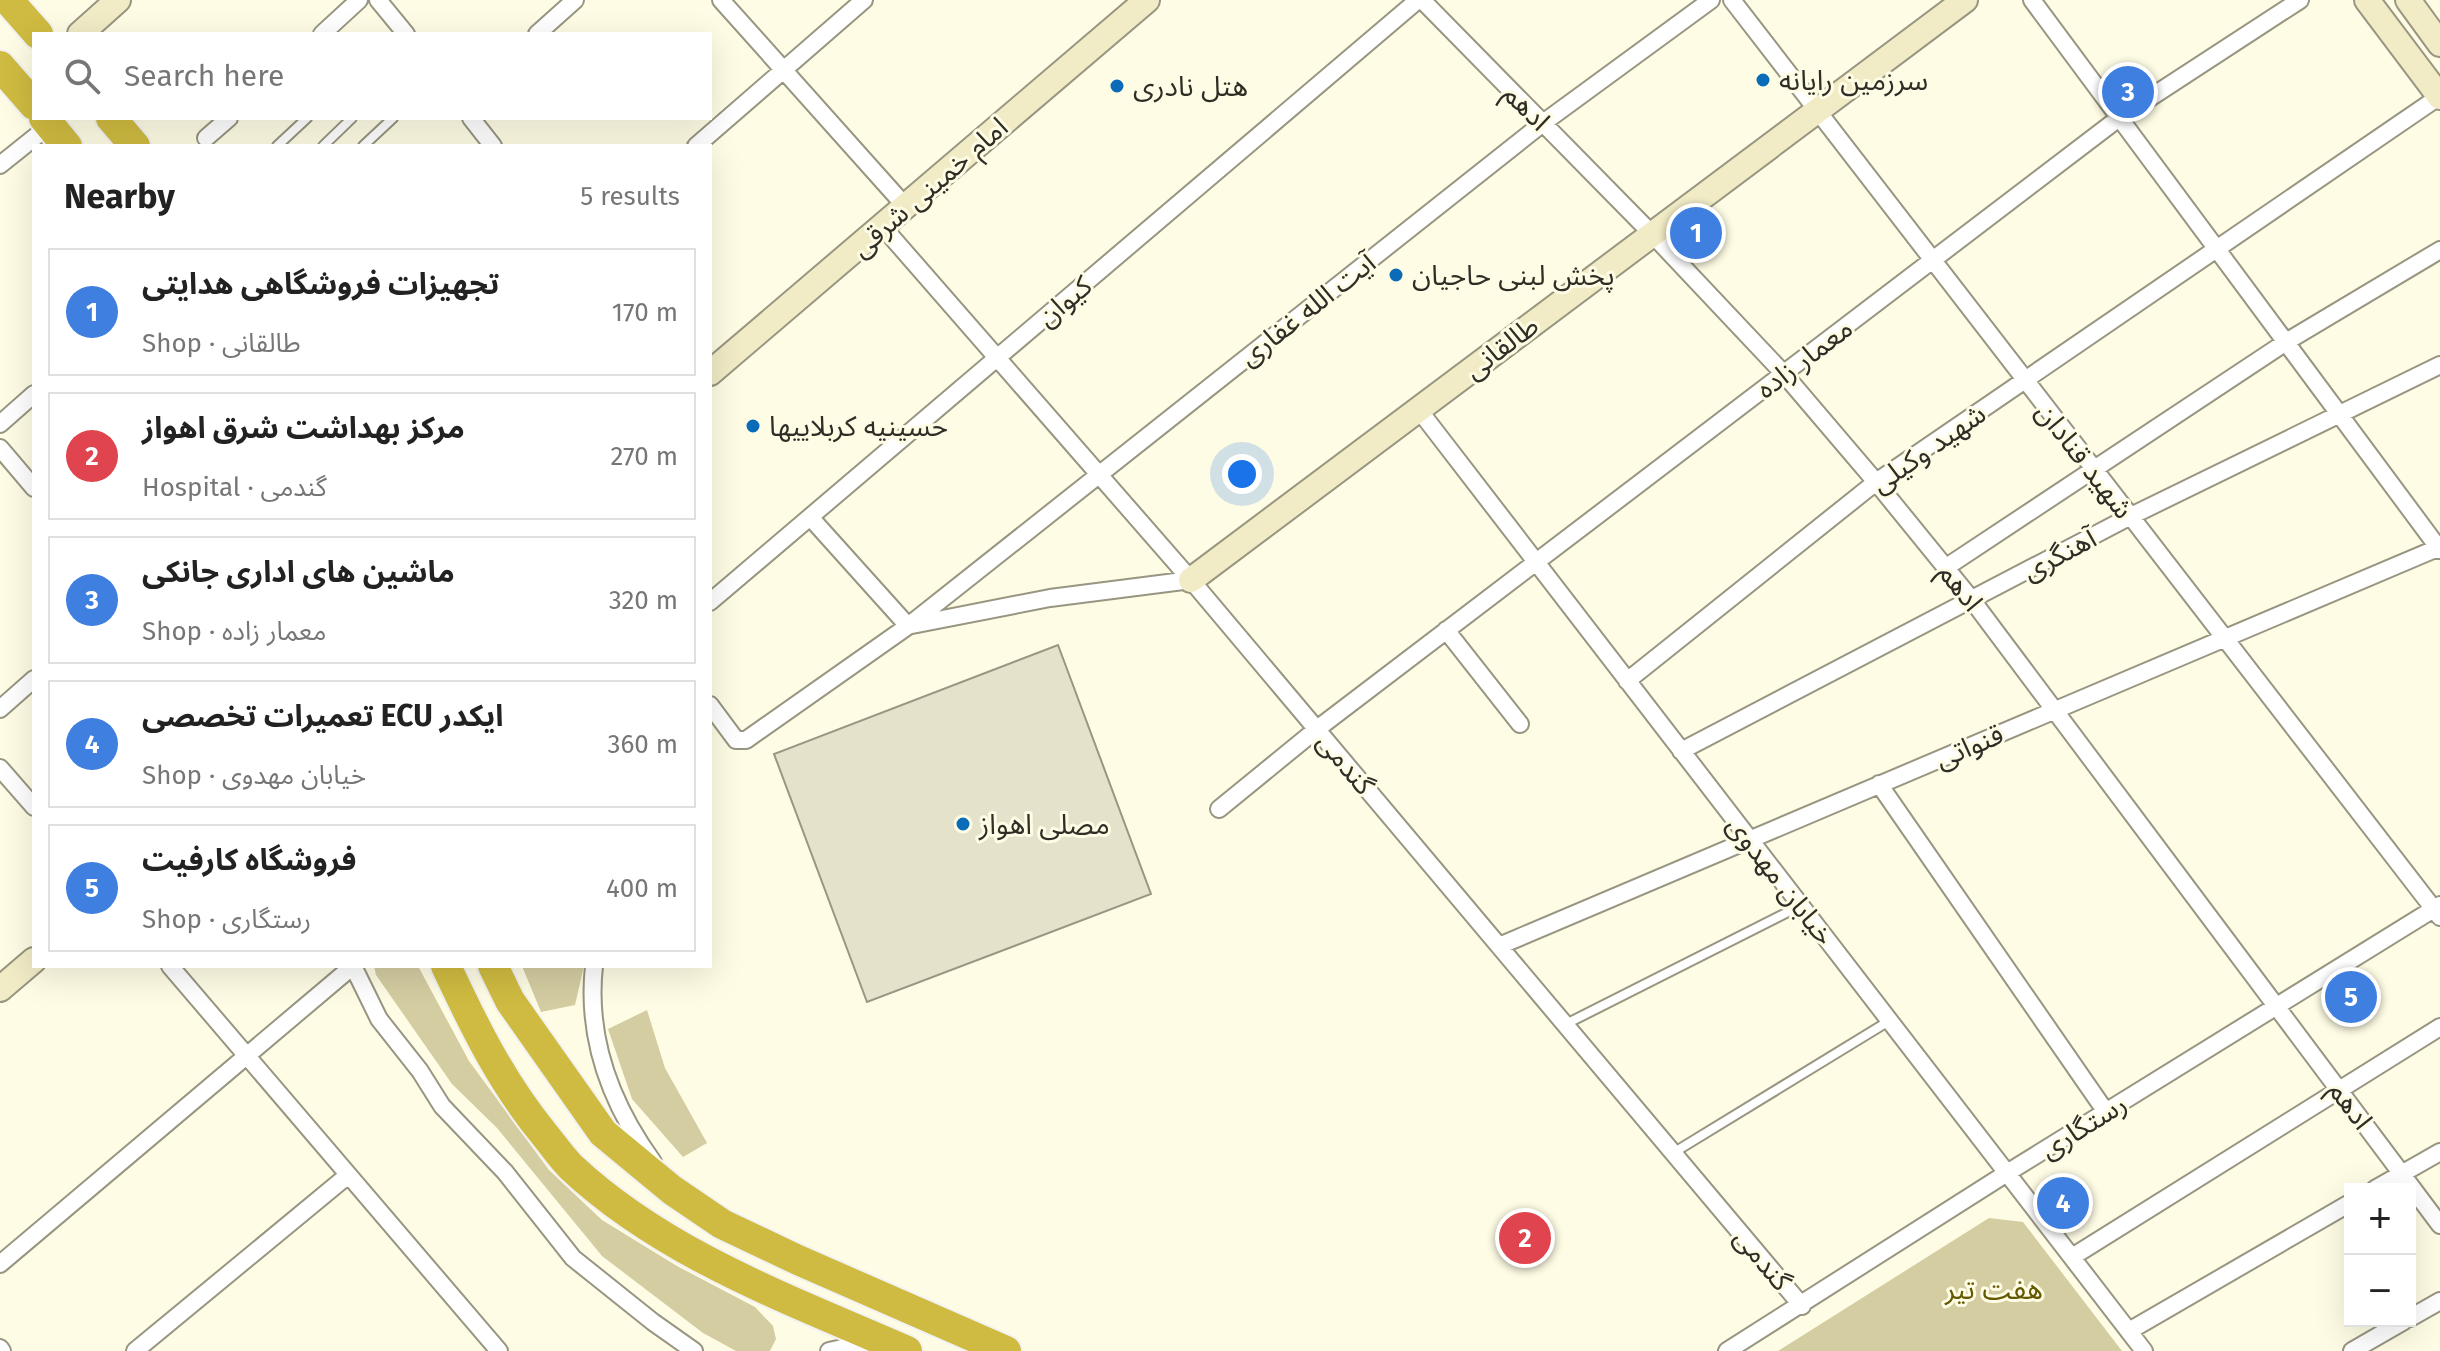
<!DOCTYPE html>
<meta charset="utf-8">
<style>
:root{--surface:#fff;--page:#f6f6f6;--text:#222;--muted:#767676;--line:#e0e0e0;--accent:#0b6bb8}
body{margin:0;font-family:"Fira Sans","Noto Sans Arabic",sans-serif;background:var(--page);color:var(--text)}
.controls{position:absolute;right:24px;bottom:24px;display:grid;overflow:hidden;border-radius:0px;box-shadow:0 8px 32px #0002}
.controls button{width:72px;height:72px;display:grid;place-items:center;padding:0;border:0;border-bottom:2px solid var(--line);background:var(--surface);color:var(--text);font:40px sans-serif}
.you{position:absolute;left:1242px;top:474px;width:28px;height:28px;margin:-20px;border:6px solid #fff;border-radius:50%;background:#1a73e8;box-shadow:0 0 0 12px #1a73e833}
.badge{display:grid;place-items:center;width:52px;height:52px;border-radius:50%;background:var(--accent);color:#fff;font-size:26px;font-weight:700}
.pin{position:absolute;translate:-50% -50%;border:4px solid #fff;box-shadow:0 2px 8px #0006}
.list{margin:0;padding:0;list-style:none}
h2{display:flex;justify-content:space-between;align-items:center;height:104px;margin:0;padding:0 32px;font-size:34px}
h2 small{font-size:26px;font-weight:400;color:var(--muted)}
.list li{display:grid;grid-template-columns:52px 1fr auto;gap:24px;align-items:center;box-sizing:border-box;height:128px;margin:0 16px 16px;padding:0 16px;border:2px solid var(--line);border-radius:0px}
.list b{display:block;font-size:30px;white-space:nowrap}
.list p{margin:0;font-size:26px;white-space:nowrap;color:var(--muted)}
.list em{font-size:26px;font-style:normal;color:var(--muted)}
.icon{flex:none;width:44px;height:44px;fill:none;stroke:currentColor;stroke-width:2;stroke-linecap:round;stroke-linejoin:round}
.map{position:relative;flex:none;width:2440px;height:1351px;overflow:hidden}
.search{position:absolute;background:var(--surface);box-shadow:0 8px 32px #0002;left:32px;top:32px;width:680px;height:88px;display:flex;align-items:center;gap:20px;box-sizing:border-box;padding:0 28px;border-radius:0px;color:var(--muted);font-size:30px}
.panel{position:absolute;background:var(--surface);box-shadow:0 8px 32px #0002;left:32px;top:144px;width:680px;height:824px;border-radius:0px}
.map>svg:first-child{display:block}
.green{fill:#d4cda2}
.building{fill:#e5e2cc;stroke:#999681;stroke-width:2}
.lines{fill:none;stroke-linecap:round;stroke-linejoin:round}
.lane-casing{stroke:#989581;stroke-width:12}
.street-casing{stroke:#989581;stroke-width:20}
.secondary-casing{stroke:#989581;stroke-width:28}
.highway-casing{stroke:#f3f2f2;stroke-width:34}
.lane{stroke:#fff;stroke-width:8}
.street{stroke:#fff;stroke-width:16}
.secondary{stroke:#f1ebc6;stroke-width:24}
.highway{stroke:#cfbb41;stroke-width:30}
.poi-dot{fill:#0b6bb8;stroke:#fffce5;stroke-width:3}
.labels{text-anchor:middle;stroke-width:6;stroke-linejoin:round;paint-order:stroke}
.poi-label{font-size:28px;fill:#2f2d25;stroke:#fffce5;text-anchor:start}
.street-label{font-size:28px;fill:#2f2d25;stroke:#fffce5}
.park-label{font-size:28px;fill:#645903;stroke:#fffce5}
</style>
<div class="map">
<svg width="2440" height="1351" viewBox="0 0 2440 1351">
<rect width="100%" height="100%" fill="#fffce5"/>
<!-- green -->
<path class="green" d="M374,966H418L469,1061L549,1170L602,1220L677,1266L755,1307L773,1326L776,1339L770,1351H736L703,1333L602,1256L497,1128L452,1084L376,975Z
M522,966H584L575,1005L541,1012Z
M647,1010L665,1068L707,1143L683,1157L632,1099L608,1029Z
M1989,1218L2023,1222L2122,1351H1778Z"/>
<!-- building -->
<path class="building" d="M1058,645L1151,894L867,1002L774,754Z"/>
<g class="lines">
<!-- lane casing -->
<g class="lane-casing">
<path id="lane" d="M277,146L307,118
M323,146L352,118
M363,146L393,118
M1566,1024L1800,906
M1673,1153L1889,1021"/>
</g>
<!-- street casing -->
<g class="street-casing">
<path id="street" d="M378,0L406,34
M721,0L906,207
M1422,0L1652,234L1784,374L1876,482L1972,600L2440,1225
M1732,0L2440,917
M2032,0L2440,550
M322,34L359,0
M537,34L575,0
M471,118L493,146
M206,138L229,118
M696,146L864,0
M0,165L50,125
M883,227L1191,580L1802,1306
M1419,410L2144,1351
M0,424L34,394
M0,448L34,488
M810,517L908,626
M1945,568L2286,342L2440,250
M710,602L1418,0
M912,625L1050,598L1191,580
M1446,630L1520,724
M1627,681L1876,482L2440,96
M710,705L736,740H746L908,626L1543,123L1711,0
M0,709L34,679
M1681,751L2129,517L2440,365
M0,768L34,807
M1879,784L2106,1112
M1219,809L1317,729L2119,118L2300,0
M1499,946L2440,547
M170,966L499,1351
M594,966C586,1039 611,1104 653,1162
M2375,1189L2440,1152
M2072,1257L2440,1027
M0,1264L353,966L379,1019L420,1071L442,1106L505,1172L573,1258L653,1322L694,1351
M2410,1318L2440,1301
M2129,1331L2350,1203
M0,1348L2,1351
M135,1351L347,1176
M829,1351L874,1341
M1727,1351L2007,1173L2440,905
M2352,1351L2404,1321"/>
</g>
<!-- secondary casing -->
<g class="secondary-casing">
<path id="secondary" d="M2367,0L2440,97
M2408,0L2440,44
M80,34L118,0
M710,373L1147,0
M1191,580L1965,0
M0,989L34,960"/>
</g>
<!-- highway casing -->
<g class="highway-casing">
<path id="highway" d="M8,0L38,34
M0,66L34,105
M44,118L67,146
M111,118L135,146
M446,966C474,1026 502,1083 544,1134C553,1145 561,1157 571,1167C665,1255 791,1300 907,1351
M493,966L510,1001L603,1133L672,1190L722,1224L798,1260L1006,1351"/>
</g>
<!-- lane -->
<use href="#lane" class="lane"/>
<!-- street -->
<use href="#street" class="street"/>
<!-- secondary -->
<use href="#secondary" class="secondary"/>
<!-- highway -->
<use href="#highway" class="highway"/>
</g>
<!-- markers -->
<g class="poi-dot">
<circle cx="1763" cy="80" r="8"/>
<circle cx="1117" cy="86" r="8"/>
<circle cx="1396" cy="275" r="8"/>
<circle cx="753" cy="426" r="8"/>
<circle cx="963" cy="824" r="8"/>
</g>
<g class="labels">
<!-- poi labels -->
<g class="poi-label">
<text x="1779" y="90">سرزمین رایانه</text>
<text x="1133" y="96">هتل نادری</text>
<text x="1412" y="285">پخش لبنی حاجیان</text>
<text x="769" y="436">حسینیه کربلاییها</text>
<text x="979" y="834">مصلی اهواز</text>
</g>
<!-- street labels -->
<g class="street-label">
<text transform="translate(1527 107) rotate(45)" y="10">ادهم</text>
<text transform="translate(929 187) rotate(-41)" y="10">امام خمینی شرقی</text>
<text transform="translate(1064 301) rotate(-40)" y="10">کیوان</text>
<text transform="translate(1307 309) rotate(-38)" y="10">آیت الله غفاری</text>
<text transform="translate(1501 347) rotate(-37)" y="10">طالقانی</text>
<text transform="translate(1804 358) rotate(-37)" y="10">معمار زاده</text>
<text transform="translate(1928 448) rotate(-35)" y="10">شهید وکیلی</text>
<text transform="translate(2085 460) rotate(52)" y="10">شهید قنادان</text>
<text transform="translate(2059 554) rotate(-28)" y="10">آهنگری</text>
<text transform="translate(1961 587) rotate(52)" y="10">ادهم</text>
<text transform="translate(1969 746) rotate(-23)" y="10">قنواتی</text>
<text transform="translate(1346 763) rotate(50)" y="10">گندمی</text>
<text transform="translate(1781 880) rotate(52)" y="10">خیابان مهدوی</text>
<text transform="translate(2351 1105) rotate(53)" y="10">ادهم</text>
<text transform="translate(2083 1126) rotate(-32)" y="10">رستگاری</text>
<text transform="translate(1763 1259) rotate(50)" y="10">گندمی</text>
</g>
<!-- park labels -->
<g class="park-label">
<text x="1994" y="1299">هفت تیر</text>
</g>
</g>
</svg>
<div class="controls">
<button>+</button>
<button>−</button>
</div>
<div class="you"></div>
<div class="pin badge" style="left:1696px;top:233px;background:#3f7fe0">1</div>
<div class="pin badge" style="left:1525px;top:1238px;background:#e0444e">2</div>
<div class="pin badge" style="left:2128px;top:92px;background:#3f7fe0">3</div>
<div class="pin badge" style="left:2063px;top:1203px;background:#3f7fe0">4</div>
<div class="pin badge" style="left:2351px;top:997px;background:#3f7fe0">5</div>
<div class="search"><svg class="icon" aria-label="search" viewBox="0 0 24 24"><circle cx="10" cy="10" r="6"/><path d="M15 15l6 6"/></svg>Search here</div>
<section class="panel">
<h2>Nearby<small>5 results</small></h2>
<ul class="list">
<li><span class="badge" style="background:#3f7fe0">1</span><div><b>تجهیزات فروشگاهی هدایتی</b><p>Shop · طالقانی</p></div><em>170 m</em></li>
<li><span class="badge" style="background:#e0444e">2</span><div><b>مرکز بهداشت شرق اهواز</b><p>Hospital · گندمی</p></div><em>270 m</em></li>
<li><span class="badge" style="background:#3f7fe0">3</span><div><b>ماشین های اداری جانکی</b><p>Shop · معمار زاده</p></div><em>320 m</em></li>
<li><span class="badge" style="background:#3f7fe0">4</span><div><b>تعمیرات تخصصی ECU ایکدر</b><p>Shop · خیابان مهدوی</p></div><em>360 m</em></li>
<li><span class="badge" style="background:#3f7fe0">5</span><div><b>فروشگاه کارفیت</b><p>Shop · رستگاری</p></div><em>400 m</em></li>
</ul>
</section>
</div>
